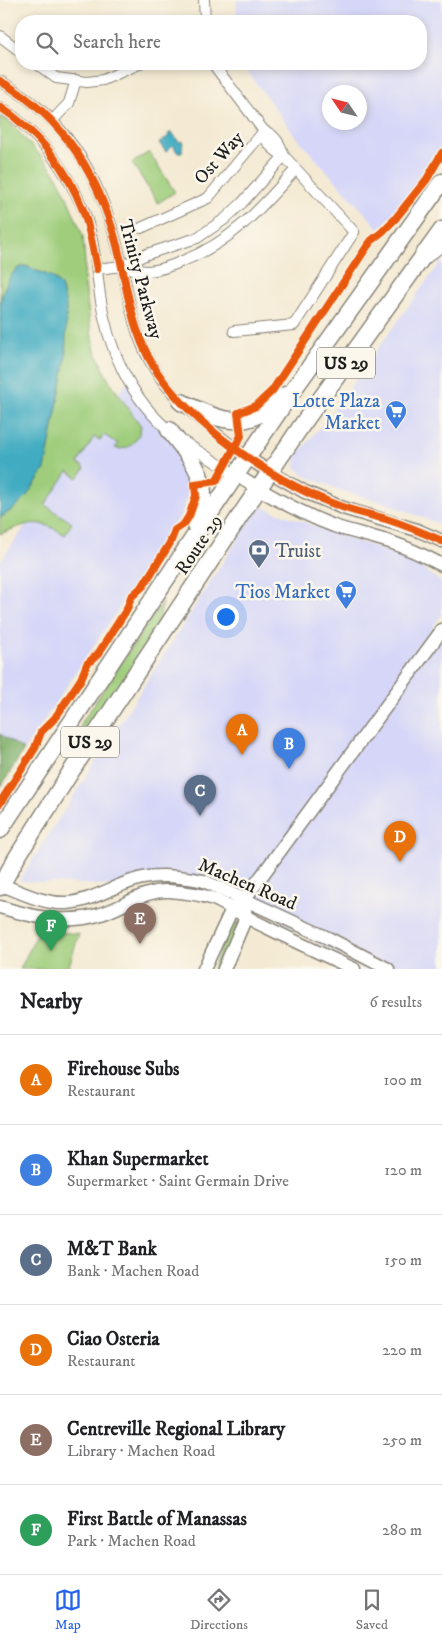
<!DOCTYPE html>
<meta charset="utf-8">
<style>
:root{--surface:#fff;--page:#f6f6f6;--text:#202124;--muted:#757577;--line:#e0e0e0;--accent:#2563eb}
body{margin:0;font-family:"IM FELL DW Pica",serif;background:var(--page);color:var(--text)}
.compass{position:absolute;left:322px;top:85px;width:45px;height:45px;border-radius:50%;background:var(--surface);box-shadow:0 2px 8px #0003;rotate:305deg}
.you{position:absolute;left:225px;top:616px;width:18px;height:18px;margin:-12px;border:4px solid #fff;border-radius:50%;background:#1a73e8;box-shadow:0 0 0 8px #1a73e833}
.badge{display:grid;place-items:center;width:32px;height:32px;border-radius:50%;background:var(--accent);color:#fff;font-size:16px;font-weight:700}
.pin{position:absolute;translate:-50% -41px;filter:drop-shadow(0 1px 2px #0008)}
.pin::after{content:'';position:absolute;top:26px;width:18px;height:15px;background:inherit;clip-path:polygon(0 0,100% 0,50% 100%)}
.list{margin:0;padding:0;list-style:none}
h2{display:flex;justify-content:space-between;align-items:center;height:65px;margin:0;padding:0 20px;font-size:21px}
h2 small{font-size:16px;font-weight:400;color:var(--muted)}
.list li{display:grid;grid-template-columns:32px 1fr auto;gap:15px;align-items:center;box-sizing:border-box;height:90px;padding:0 20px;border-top:1px solid var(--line)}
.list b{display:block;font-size:19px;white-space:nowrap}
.list p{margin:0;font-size:16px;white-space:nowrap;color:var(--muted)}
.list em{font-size:16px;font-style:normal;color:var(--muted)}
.icon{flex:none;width:28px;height:28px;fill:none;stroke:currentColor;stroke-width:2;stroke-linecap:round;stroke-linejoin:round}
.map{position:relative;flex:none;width:442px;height:969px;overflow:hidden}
.search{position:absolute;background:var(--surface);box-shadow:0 2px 8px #0003;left:15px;right:15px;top:15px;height:55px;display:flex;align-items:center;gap:12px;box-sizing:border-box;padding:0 18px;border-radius:20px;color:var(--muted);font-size:19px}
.sheet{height:605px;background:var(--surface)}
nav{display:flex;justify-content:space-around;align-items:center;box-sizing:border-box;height:70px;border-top:1px solid var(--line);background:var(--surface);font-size:14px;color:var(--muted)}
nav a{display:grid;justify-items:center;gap:2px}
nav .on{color:var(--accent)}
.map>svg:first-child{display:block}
.built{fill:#d6d7f8;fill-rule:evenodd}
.green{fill:#9fcd7b;stroke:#5e744c}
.forest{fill:#7fb06b;stroke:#4e6644}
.water{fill:#41abc1;stroke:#2e646e}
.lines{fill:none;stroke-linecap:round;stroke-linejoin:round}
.minor-casing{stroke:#888378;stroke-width:12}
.tertiary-casing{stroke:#888378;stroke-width:15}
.primary-casing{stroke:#888378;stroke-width:19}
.trunk-casing{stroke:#888378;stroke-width:20}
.minor{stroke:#fff;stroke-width:10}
.tertiary{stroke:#fff;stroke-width:12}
.primary{stroke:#fff;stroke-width:16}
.trunk{stroke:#fff;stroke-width:18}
.cycleway-casing{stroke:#fbf7ec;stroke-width:11}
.cycleway{stroke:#e8590c;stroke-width:8}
.labels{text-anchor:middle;stroke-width:5;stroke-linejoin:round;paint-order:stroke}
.shield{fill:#fbf7ec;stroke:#5f5e5a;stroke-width:1}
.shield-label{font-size:18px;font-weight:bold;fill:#1c1c1c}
.street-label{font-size:19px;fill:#1c1c1c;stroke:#fbf7ec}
.shop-label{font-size:19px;fill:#366cbe;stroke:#fbf7ec;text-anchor:end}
.service-label{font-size:19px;fill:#4e5e75;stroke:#fbf7ec;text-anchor:start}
</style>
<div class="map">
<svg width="442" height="969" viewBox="0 0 442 969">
<rect width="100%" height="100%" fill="#fbf7ec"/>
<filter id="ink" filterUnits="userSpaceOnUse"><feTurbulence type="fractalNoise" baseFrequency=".02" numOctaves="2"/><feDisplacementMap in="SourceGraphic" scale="10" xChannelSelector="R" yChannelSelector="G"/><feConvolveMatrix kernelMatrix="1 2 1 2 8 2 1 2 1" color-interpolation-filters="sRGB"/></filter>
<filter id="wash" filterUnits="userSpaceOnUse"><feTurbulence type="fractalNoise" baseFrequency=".0096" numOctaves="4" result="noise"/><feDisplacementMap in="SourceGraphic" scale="20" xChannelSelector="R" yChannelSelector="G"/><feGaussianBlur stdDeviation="1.12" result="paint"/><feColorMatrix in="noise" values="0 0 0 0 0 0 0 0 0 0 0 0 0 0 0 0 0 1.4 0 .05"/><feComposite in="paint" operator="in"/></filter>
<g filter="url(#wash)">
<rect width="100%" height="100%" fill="#f4ead3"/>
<!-- built -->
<path class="built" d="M237,0H442V144L409,196L379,229L296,137L242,64H421V21H236ZM360,92V122H330V92Z
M442,260V525L383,502L342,491L304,475L295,467L296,457L332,412Z
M128,381L169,430L185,473L188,493L182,514L24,750L0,734V562Z
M259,506L411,560L442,583V614L260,878L442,630V969H363L244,900L171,876L119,886L19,881Z"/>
<!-- green -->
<path class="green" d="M0,117L8,121L42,157L55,173L64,190L83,236L85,263L84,277L91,332L95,350L108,379L141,426C139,439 130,452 115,448L118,444L104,435L100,440L94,437L78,463L85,468L78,478L68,471L45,505L72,523L65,535C37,517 29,523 0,534V518L16,507L26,497L45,469L62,380L63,291C59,280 51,275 40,272C34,271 31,266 25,266C10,266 3,292 0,304Z
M149,152L175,192L158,203L132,163Z
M163,601L157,631L74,755L82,722Z
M234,920L238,923L239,927L217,969H213L228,927Z
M39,930L79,934L68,969H20Z"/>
<!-- forest -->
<path class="forest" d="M0,734L24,750L0,788Z"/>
<!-- water -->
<path class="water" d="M172,132L179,142L183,141L182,152H177L173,145L166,152L159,143L169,136L168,134Z
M25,266L52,277L61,286L66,305V359L45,469L26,497L16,507L0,518V304C3,290 9,269 25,266Z"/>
</g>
<g filter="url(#ink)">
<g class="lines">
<!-- minor casing -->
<g class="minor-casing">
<path id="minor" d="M204,0L205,21
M0,36L21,52
M37,64L56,78L87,82L103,80L139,64
M213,64L264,131C275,134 281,146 284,156
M0,81C73,122 104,186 122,265C129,299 133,332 151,363C173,403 213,430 248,458
M0,107C37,131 66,168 83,209C94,236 96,266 100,295C107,347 130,399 172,433
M52,121L69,103L76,80
M284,156L242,203L225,219L197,238L147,254L122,266C130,268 140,271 148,271C161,270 174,265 185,260C233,241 262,207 296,169
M141,228L208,198L264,131
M97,269L122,266
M234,331L294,325L354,232L284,156C275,151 264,143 264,131
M184,442L236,475"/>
</g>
<!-- tertiary casing -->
<g class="tertiary-casing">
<path id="tertiary" d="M248,458L270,472L305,492L343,508L417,530L442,541
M236,475C268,495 299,513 334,526C352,532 371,536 390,542C408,548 425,556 442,565
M0,884C20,892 44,904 66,903C89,902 110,888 132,881C155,873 180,876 204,881L328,938L388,969
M0,907C32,917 67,925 101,914C124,907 143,890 169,891C183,892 200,894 214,899C231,907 247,918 264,926C294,941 324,955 354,969
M204,969L232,909L244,900L442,630
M224,969L246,917L245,910"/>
</g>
<!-- primary casing -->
<g class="primary-casing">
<path id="primary" d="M181,402C207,414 232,429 260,414C269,409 277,401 285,395
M169,430C184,450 204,470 203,496C202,506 198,517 196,527
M0,830L194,537L296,386L442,182
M0,887L17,857L70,773L246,507L304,422L442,230"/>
</g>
<!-- trunk casing -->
<g class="trunk-casing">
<path id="trunk" d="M424,255L442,241"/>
</g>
<!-- minor -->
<use href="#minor" class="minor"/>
<!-- tertiary -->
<use href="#tertiary" class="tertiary"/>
<!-- primary -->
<use href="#primary" class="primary"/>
<!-- trunk -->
<use href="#trunk" class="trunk"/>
<!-- cycleway casing -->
<g class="cycleway-casing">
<path id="cycleway" d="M0,81C71,121 106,189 122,267C130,309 138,349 165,383C206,435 280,485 342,507C356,512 371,515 386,519C405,525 424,533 442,541
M0,107C37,131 67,168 83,210C90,229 93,250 97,269
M0,803L35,748L41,732L55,718L81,679L87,664L98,654L127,609L131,597L143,586L170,543L175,530L184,524L189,516L196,496L195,484L216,481L241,436L238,413L256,406L272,391L366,248L372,240L382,232L395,219L427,179L442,153"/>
</g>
<!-- cycleway -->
<use href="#cycleway" class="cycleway"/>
</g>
</g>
<!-- icons -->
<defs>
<g id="supermarket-pin" transform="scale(1.125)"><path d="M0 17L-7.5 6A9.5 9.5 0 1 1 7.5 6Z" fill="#3f7fe0" stroke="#fbf7ec"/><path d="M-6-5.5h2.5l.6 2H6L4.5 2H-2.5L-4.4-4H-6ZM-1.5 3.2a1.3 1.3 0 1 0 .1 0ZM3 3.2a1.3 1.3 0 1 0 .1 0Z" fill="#fff"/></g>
<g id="bank-pin" transform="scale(1.125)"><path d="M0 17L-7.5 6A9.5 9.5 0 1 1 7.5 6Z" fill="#5c6f8a" stroke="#fbf7ec"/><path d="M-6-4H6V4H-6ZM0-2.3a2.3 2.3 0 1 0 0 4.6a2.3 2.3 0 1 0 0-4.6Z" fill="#fff"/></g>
</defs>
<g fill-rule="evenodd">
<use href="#supermarket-pin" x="396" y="411"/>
<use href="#bank-pin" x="259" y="550"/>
<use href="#supermarket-pin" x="346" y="591"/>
</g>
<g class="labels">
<!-- shield labels -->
<g class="shield">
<rect x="317" y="347.5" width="58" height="31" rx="4"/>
<rect x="61" y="726.5" width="58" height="31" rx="4"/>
</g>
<g class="shield-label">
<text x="346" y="369">US 29</text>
<text x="90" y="748">US 29</text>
</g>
<!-- street labels -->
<g class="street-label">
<text transform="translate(218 157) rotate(-48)" y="7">Ost Way</text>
<text transform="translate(142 279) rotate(75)" y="7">Trinity Parkway</text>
<text transform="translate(198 544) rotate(-56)" y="7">Route 29</text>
<text transform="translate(248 883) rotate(23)" y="7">Machen Road</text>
</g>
<!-- shop labels -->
<g class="shop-label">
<text x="380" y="407">Lotte Plaza<tspan x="380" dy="22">Market</tspan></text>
<text x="330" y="598">Tios Market</text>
</g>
<!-- service labels -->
<g class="service-label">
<text x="275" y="557">Truist</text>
</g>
</g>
</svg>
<svg class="compass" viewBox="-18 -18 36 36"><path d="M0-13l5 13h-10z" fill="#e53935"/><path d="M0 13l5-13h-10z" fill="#757577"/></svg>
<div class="you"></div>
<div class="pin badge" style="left:242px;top:755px;background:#e8710a">A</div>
<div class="pin badge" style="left:289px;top:769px;background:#3f7fe0">B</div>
<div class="pin badge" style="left:200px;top:816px;background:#5c6f8a">C</div>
<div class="pin badge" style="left:400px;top:862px;background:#e8710a">D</div>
<div class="pin badge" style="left:140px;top:944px;background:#8d6e63">E</div>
<div class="pin badge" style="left:51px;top:951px;background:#2e9e5b">F</div>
<div class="search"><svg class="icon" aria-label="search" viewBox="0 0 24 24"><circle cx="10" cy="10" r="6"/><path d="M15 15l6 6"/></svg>Search here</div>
</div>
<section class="sheet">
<h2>Nearby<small>6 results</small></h2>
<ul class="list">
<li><span class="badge" style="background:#e8710a">A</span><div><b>Firehouse Subs</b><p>Restaurant</p></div><em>100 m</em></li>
<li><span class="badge" style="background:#3f7fe0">B</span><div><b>Khan Supermarket</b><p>Supermarket · Saint Germain Drive</p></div><em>120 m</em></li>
<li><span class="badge" style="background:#5c6f8a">C</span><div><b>M&amp;T Bank</b><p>Bank · Machen Road</p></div><em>150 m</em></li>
<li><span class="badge" style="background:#e8710a">D</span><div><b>Ciao Osteria</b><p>Restaurant</p></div><em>220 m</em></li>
<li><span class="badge" style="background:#8d6e63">E</span><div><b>Centreville Regional Library</b><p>Library · Machen Road</p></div><em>250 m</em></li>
<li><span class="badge" style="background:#2e9e5b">F</span><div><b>First Battle of Manassas</b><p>Park · Machen Road</p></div><em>280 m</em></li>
</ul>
</section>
<nav>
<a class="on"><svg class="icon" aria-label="map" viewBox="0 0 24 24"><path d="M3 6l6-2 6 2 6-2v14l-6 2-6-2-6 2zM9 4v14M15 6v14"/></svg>Map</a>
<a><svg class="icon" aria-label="directions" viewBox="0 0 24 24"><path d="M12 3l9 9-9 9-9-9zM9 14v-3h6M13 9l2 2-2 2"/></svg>Directions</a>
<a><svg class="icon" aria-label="saved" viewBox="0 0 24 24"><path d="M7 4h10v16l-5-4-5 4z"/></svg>Saved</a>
</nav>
